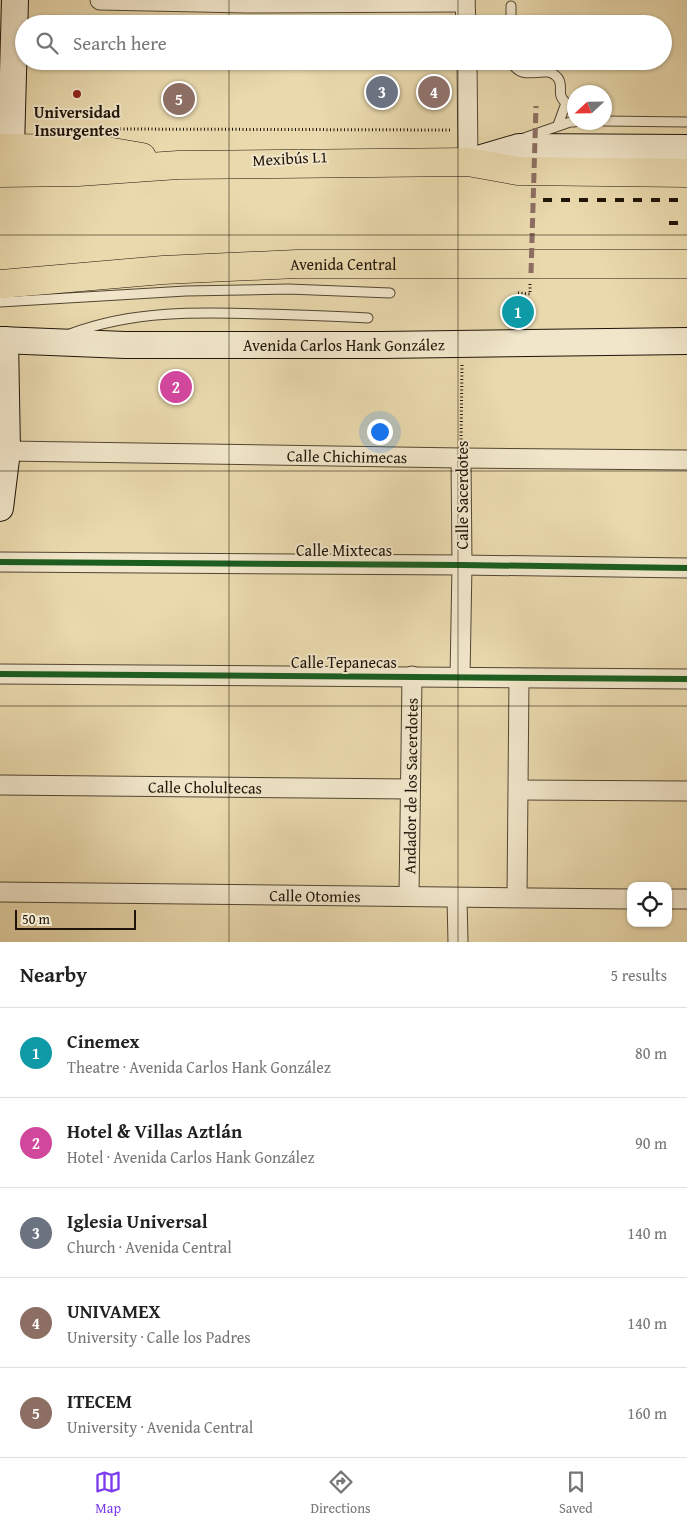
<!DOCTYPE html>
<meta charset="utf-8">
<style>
:root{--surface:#fff;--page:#f6f6f6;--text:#222;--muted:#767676;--line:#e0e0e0;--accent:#7c3aed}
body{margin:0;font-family:"Gentium Book Plus",serif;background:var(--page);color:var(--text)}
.controls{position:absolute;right:15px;bottom:15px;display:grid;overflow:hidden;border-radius:10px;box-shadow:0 1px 4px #0004}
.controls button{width:45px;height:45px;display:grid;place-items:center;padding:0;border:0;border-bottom:1px solid var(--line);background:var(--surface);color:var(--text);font:25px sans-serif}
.compass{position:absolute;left:567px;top:85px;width:45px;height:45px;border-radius:50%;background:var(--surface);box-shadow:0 1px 4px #0004;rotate:248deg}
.scale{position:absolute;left:15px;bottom:12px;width:121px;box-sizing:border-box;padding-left:5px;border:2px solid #1f150a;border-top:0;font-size:14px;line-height:18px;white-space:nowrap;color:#1f150a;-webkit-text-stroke:4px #f1e6ca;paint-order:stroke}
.you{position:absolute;left:379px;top:431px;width:18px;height:18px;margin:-12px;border:4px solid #fff;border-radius:50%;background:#1a73e8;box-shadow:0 0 0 8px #1a73e833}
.badge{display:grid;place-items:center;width:32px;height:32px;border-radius:50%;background:var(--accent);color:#fff;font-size:16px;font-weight:700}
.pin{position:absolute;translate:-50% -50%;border:2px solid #fff;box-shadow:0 1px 5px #0006}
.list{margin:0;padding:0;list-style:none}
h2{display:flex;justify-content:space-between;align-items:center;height:65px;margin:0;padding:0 20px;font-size:21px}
h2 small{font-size:16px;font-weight:400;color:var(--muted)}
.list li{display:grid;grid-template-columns:32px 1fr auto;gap:15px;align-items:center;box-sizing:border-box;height:90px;padding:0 20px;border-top:1px solid var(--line)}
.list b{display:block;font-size:19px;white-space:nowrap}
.list p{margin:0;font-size:16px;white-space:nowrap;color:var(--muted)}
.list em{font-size:16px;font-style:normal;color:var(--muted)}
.icon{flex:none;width:28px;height:28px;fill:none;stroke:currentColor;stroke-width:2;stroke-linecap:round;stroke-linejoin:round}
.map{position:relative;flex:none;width:687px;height:942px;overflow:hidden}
.search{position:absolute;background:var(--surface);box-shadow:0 1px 4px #0004;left:15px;right:15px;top:15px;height:55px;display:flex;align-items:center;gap:12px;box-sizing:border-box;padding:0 18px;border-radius:28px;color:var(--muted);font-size:19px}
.sheet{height:515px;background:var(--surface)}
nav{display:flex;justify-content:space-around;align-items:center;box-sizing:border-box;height:70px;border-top:1px solid var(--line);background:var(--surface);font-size:14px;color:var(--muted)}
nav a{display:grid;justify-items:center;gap:2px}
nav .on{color:var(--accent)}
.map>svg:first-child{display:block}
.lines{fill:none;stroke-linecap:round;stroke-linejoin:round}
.lane-casing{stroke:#524633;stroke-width:11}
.street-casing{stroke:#524633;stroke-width:21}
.secondary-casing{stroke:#1f150a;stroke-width:28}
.highway-casing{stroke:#1f150a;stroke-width:29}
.path{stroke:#1f150a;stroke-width:3;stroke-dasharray:1 2.5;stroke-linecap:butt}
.lane{stroke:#f1e6ca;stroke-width:9}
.street{stroke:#f1e6ca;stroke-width:19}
.secondary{stroke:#f1e6ca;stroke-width:26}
.highway{stroke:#e9d9ad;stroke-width:28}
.rail{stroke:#1f150a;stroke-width:4;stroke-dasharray:9 9;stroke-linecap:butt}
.quiet{stroke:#8d6e63;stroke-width:5;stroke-dasharray:10 5;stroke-linecap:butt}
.cycleway-casing{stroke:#f1e6ca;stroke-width:9}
.cycleway{stroke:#1b5e20;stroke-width:6}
.grid{fill:none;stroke:#1f150a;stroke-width:1;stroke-opacity:0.55}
.poi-dot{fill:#8f2418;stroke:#f1e6ca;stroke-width:2}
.labels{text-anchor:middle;stroke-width:4;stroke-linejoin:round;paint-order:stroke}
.poi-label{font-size:16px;font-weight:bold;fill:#1f150a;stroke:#f1e6ca}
.street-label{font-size:16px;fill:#1f150a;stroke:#f1e6ca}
</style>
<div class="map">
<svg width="687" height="942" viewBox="0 0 687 942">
<rect width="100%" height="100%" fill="#e9d9ad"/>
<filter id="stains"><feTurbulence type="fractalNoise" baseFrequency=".004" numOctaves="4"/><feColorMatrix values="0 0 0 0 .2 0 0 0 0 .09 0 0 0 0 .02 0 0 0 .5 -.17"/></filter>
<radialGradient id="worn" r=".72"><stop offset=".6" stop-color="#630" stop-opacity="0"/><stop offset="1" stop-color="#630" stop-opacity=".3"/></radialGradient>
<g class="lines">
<!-- lane casing -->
<g class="lane-casing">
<path id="lane" d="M511,24V6
M511,61C522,85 545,63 557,77C563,83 559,90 561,96C562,99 564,101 566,103L558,125
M604,121L687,122
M524,138L570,122H574
M0,302L186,291L288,289L390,293
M70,334C133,310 199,312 266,314C300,315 334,316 368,318"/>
</g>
<!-- street casing -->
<g class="street-casing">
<g id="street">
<path d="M100,0L246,3L465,2"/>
<path d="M465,0L466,24"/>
<path d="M467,61L468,162"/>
<path id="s1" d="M7,451L461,458L687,460"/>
<path d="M0,562L462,565L687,568"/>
<path d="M0,674L687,679"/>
<path d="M460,677L462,565L461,458"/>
<path id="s2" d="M0,785L410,789"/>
<path d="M519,790L687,791"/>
<path id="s3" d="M0,892L631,899"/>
<path id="s4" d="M409,896L412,676"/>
<path d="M517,897L519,678"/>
<path d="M457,898L458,942"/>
<path d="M668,899H687"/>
</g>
</g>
<!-- secondary casing -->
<g class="secondary-casing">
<g id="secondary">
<path d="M11,148L15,0"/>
<path d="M468,162L519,147L687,148"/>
<path id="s5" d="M0,340L125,345H382L687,341"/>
<path d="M0,508L7,451L5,340"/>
</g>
</g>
<!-- highway casing -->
<g class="highway-casing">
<g id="highway">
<path d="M0,148L95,149L142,157"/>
<path d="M0,173L78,172L178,165L468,162L518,171L687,173"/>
<path id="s6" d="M0,284L163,270L297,264H687"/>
</g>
</g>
<!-- path -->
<path class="path" d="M113,129L452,130
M518,293L530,294V284
M461,443L462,365"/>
<!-- lane -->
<use href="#lane" class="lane"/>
<!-- street -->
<use href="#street" class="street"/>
<!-- secondary -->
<use href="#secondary" class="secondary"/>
<!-- highway -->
<use href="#highway" class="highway"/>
<!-- rail -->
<path class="rail" d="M543,200H687
M669,223H687"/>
<!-- quiet -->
<path class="quiet" d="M531,273L536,106"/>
<!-- cycleway casing -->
<g class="cycleway-casing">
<path id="cycleway" d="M0,562L462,565L687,568
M0,674L687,679"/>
</g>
<!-- cycleway -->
<use href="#cycleway" class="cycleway"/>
</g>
<!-- grid -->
<path class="grid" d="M229,0V24M458,0V24M229,61V942M458,61V942M0,235H687M0,471H687M0,706H687"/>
<!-- markers -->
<circle class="poi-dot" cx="77" cy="94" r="5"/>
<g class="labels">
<!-- poi labels -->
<g class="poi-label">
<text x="77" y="118">Universidad<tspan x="77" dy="18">Insurgentes</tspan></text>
</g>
<!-- street labels -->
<g class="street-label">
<text transform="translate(290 158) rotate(-3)" y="6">Mexibús L1</text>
<text dy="6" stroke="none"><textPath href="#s6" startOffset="344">Avenida Central</textPath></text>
<text dy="6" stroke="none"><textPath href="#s5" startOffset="344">Avenida Carlos Hank González</textPath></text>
<text dy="6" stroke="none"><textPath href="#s1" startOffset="340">Calle Chichimecas</textPath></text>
<text transform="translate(462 495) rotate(-90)" y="6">Calle Sacerdotes</text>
<text x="344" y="556">Calle Mixtecas</text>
<text x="344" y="668">Calle Tepanecas</text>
<text dy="6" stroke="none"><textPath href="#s4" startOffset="110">Andador de los Sacerdotes</textPath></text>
<text dy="6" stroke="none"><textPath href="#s2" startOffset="205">Calle Cholultecas</textPath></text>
<text dy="6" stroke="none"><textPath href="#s3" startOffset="315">Calle Otomies</textPath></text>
</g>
</g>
<rect width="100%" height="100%" filter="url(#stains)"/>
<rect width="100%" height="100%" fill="url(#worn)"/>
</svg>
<div class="controls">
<button><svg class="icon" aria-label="locate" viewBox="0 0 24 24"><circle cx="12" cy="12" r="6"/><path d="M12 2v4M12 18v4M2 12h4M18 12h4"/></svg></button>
</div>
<svg class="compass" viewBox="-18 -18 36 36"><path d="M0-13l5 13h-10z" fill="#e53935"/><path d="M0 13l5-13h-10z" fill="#767676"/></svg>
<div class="scale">50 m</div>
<div class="you"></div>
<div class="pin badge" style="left:518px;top:312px;background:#0f9aa8">1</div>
<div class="pin badge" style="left:176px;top:387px;background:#d1479c">2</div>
<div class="pin badge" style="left:382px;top:92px;background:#6b7280">3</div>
<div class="pin badge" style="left:434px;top:92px;background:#8d6e63">4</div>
<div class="pin badge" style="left:179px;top:99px;background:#8d6e63">5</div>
<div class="search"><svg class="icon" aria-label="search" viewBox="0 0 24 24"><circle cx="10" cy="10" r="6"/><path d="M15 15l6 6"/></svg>Search here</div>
</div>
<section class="sheet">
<h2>Nearby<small>5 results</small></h2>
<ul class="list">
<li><span class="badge" style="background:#0f9aa8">1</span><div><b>Cinemex</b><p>Theatre · Avenida Carlos Hank González</p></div><em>80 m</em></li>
<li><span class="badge" style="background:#d1479c">2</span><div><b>Hotel &amp; Villas Aztlán</b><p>Hotel · Avenida Carlos Hank González</p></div><em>90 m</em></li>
<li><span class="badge" style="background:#6b7280">3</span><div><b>Iglesia Universal</b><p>Church · Avenida Central</p></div><em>140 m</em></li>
<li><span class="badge" style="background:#8d6e63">4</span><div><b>UNIVAMEX</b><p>University · Calle los Padres</p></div><em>140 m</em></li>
<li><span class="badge" style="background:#8d6e63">5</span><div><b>ITECEM</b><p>University · Avenida Central</p></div><em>160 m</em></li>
</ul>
</section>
<nav>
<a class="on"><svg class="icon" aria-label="map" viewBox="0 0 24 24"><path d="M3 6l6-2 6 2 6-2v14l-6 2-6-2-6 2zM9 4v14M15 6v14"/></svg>Map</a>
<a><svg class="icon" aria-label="directions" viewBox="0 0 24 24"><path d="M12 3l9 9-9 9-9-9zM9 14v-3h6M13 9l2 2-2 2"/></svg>Directions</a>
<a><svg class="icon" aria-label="saved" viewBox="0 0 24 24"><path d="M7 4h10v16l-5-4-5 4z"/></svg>Saved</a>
</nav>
